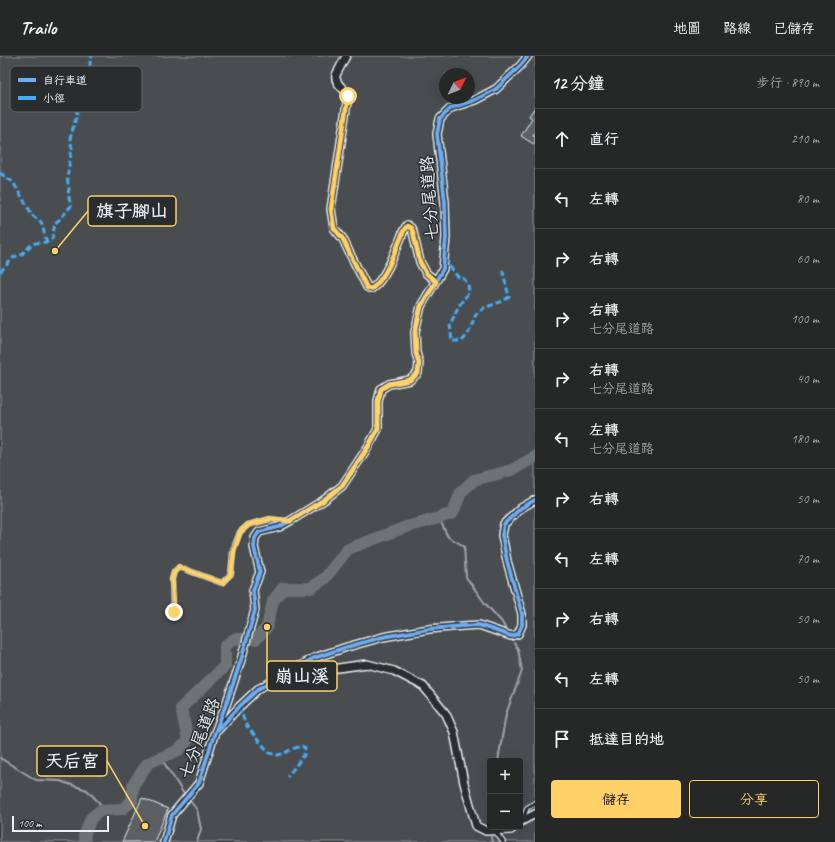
<!DOCTYPE html>
<html lang="zh-TW">
<meta charset="utf-8">
<style>
:root{--surface:#262828;--page:#2e3030;--text:#f1f3f6;--muted:#a4a6a8;--line:#424445;--accent:#ffd166}
body{margin:0;font-family:Caveat,"LXGW WenKai TC",sans-serif;background:var(--page);color:var(--text)}
.controls{position:absolute;right:12px;bottom:12px;display:grid;overflow:hidden;border-radius:4px;box-shadow:0 4px 16px #0002}
.controls button{width:36px;height:36px;display:grid;place-items:center;padding:0;border:0;border-bottom:1px solid var(--line);background:var(--surface);color:var(--text);font:20px sans-serif}
.compass{position:absolute;left:439px;top:12px;width:36px;height:36px;border-radius:50%;background:var(--surface);box-shadow:0 4px 16px #0002;rotate:47deg}
.scale{position:absolute;left:12px;bottom:10px;width:97px;box-sizing:border-box;padding-left:4px;border:2px solid #e8f1f8;border-top:0;font-size:11px;line-height:14px;white-space:nowrap;color:#e8f1f8;-webkit-text-stroke:3px #2a2d2e;paint-order:stroke}
.stop{position:absolute;width:12px;height:12px;margin:-9px;border:3px solid #ffd166;border-radius:50%;background:#fff}
.stop.end{background:#ffd166;border-color:#fff;box-shadow:0 1px 4px #0008}
.list{margin:0;padding:0;list-style:none}
h2{display:flex;justify-content:space-between;align-items:center;height:52px;margin:0;padding:0 16px;font-size:17px}
h2 small{font-size:13px;font-weight:400;color:var(--muted)}
.list li{display:grid;grid-template-columns:26px 1fr auto;gap:12px;align-items:center;box-sizing:border-box;height:60px;padding:0 16px;border-top:1px solid var(--line)}
.list b{display:block;font-size:15px;white-space:nowrap}
.list p{margin:0;font-size:13px;white-space:nowrap;color:var(--muted)}
.list em{font-size:13px;font-style:normal;color:var(--muted)}
.actions{display:flex;gap:8px;padding:12px 16px}
.actions a{flex:1;padding:9px 0;border:1px solid var(--accent);border-radius:4px;text-align:center;font-size:14px;color:var(--accent)}
.actions .main{background:var(--accent);color:#111}
.icon{flex:none;width:22px;height:22px;fill:none;stroke:currentColor;stroke-width:2;stroke-linecap:round;stroke-linejoin:round}
.map{position:relative;flex:none;width:535px;height:786px;overflow:hidden}
header{display:flex;align-items:center;gap:24px;box-sizing:border-box;height:56px;padding:0 20px;background:var(--surface);border-bottom:1px solid var(--line)}
header strong{font-size:19px}
nav{display:flex;gap:22px;margin-inline-start:auto;font-size:14px}
main{display:flex}
aside{flex:1;background:var(--surface)}
.map>svg:first-child{display:block}
.green{fill:#494d4f;stroke:#989fa4;fill-rule:evenodd}
.lines{fill:none;stroke-linecap:round;stroke-linejoin:round}
.stream{stroke:#9fa5aa;stroke-width:2}
.river{stroke:#6e7376;stroke-width:12}
.building{fill:#5c6063;stroke:#e8f1f8}
.lane-casing{stroke:#e8f1f8;stroke-width:6}
.street-casing{stroke:#e8f1f8;stroke-width:10}
.lane{stroke:#2a2d2e;stroke-width:3.5}
.street{stroke:#2a2d2e;stroke-width:7}
.quiet{stroke:#46acf6;stroke-width:3;stroke-dasharray:6 3;stroke-linecap:butt}
.cycleway-casing{stroke:#2a2d2e;stroke-width:6}
.cycleway{stroke:#6dadf4;stroke-width:4}
.route{stroke:#ffd166;stroke-width:5}
.labels{text-anchor:middle;stroke-width:3;stroke-linejoin:round;paint-order:stroke}
.street-label{font-size:17px;fill:#e8f1f8;stroke:#2a2d2e}
.key{fill:#2a2d2e;stroke:#63686b;stroke-width:1}
.key-label{font-size:11px;fill:#e8f1f8}
.leader{fill:none;stroke:#ffd166;stroke-width:1.5}
.callout-dot{fill:#ffd166;stroke:#2a2d2e;stroke-width:1.5}
.callout{fill:#2a2d2e;stroke:#ffd166;stroke-width:1.5}
.callout-label{font-size:18px;text-anchor:middle;font-weight:bold;fill:#e8f1f8}
</style>
<header>
<strong>Trailo</strong>
<nav><a>地圖</a><a>路線</a><a>已儲存</a></nav>
</header>
<main>
<div class="map">
<svg width="535" height="786" viewBox="0 0 535 786">
<rect width="100%" height="100%" fill="#323536"/>
<filter id="ink" filterUnits="userSpaceOnUse"><feTurbulence type="fractalNoise" baseFrequency=".025" numOctaves="2"/><feDisplacementMap in="SourceGraphic" scale="8" xChannelSelector="R" yChannelSelector="G"/><feConvolveMatrix kernelMatrix="1 2 1 2 8 2 1 2 1" color-interpolation-filters="sRGB"/></filter>
<g filter="url(#ink)">
<!-- green -->
<path class="green" d="M0,0H535V786H0ZM445,18H469V42H445ZM490,705H520V771H490Z"/>
<g class="lines">
<!-- stream -->
<path class="stream" d="M439,462L448,481L464,490L466,521L484,546L501,565L506,573
M0,702L36,724L60,725L87,734L107,755
M161,702L184,738
M498,705L506,658L522,615L518,593L514,587
M191,746L197,754L201,773L197,786
M490,769L489,760L490,753
M491,781L492,786"/>
<!-- river -->
<path class="river" d="M85,786L84,780L91,762L101,754L122,753L132,745L133,729L148,707L179,694L188,684L181,652L225,610V590L234,583H256L267,571L273,545L283,532H311L325,522L348,493L406,471L439,462L453,457L461,436L474,424L512,414L535,401"/>
</g>
<!-- building -->
<path class="building" d="M535,51V76L533,79L535,80V89L521,80L532,62L529,60Z
M142,742L168,753L154,786H122Z"/>
<g class="lines">
<!-- lane casing -->
<g class="lane-casing">
<path id="lane" d="M173,556L172,523L174,516L179,511L222,527L231,518L233,494L240,476L248,469L270,463L287,465
M523,763L527,752L535,747
M495,775L503,786"/>
</g>
<!-- street casing -->
<g class="street-casing">
<path id="street" d="M346,0L336,19C334,28 345,32 348,40L331,153L334,172L343,183L349,196L367,231L371,233C386,224 397,191 404,174L407,169L411,172L413,176L420,206L426,217L436,225
M285,620H292L303,617L367,608L394,615L423,630L446,658L454,676L464,727L476,770L486,775L511,774L514,771
M218,674L239,651L258,633L314,602L347,591L383,581L429,573L463,570L479,569L511,580L518,578L522,569V558L507,505L502,479L504,468L521,452L535,444
M520,766L535,758
M164,786L172,759L199,727L214,679L227,646L241,604L255,554L253,534L260,516L254,491L255,482L259,476L279,471L290,465L324,444L342,430L368,391L378,373V345L381,333L389,328L410,324L418,317L419,307L416,297L415,276L421,250L443,213L446,182L445,146L437,78L440,63L451,52L475,44L496,33L521,9L528,0"/>
</g>
<!-- lane -->
<use href="#lane" class="lane"/>
<!-- street -->
<use href="#street" class="street"/>
<!-- quiet -->
<path class="quiet" d="M0,117L13,126L33,160L41,166L47,186
M444,203L457,220L464,223L468,228L469,236L458,251L450,269L452,285H462L468,278L476,258L484,252L503,245L509,241L502,212
M0,216L14,201L21,199L31,189L36,187L47,186L52,183L55,167L59,164L71,150L68,138L69,132L67,122L72,92L70,83L77,58V52L79,45L87,38L94,26V21L90,13V6L92,0
M239,651L246,669L257,683L270,697L277,699L283,698L292,693L302,690L305,692L304,699L287,721"/>
<!-- cycleway casing -->
<g class="cycleway-casing">
<path id="cycleway" d="M219,673L239,651L258,633L314,602L347,591L383,581L429,573L463,570L479,569L511,580L518,578L522,569V558L507,505L502,479L504,468L521,452L535,444
M164,786L172,759L199,727L214,679L227,646L241,604L255,554L253,534L260,516L254,491L255,482L259,476L279,471L290,465L324,444L342,430L368,391L378,373V345L381,333L389,328L410,324L418,317L419,307L416,297L415,276L421,250L443,213L446,182L445,146L437,78L440,63L451,52L475,44L496,33L521,9L528,0"/>
</g>
<!-- cycleway -->
<use href="#cycleway" class="cycleway"/>
</g>
</g>
<g class="lines" filter="url(#ink)">
<!-- route -->
<path class="route" d="M174,556L172,523L174,516L179,511L222,527L231,518L234,494L240,476L248,469L270,463L290,465L324,444L342,430L368,391L378,373V345L381,333L389,328L410,324L418,317L419,307L416,297L415,276L421,250L436,226L426,217L420,206L413,176L411,172L407,170L404,174C397,191 386,224 371,233L367,232L349,196L343,183L334,172L331,153L348,40"/>
</g>
<g class="labels">
<!-- street labels -->
<g class="street-label">
<text transform="translate(429 142) rotate(-94)" y="6">七分尾道路</text>
<text transform="translate(199 682) rotate(-69)" y="6">七分尾道路</text>
</g>
</g>
<!-- legend -->
<rect x="10" y="10" width="132" height="46" rx="6" class="key"/>
<rect x="18" y="22" width="18" height="4" fill="#6dadf4"/>
<rect x="18" y="40" width="18" height="4" fill="#46acf6"/>
<g class="key-label">
<text x="43" y="28">自行車道</text>
<text x="43" y="46">小徑</text>
</g>
<!-- callouts -->
<path class="leader" d="M55 195L88 155M267 571L267 620M145 770L107 705"/>
<g class="callout-dot">
<circle cx="55" cy="195" r="4"/>
<circle cx="267" cy="571" r="4"/>
<circle cx="145" cy="770" r="4"/>
</g>
<g class="callout">
<rect x="88" y="140" width="88" height="30" rx="4"/>
<rect x="267" y="605" width="70" height="30" rx="4"/>
<rect x="37" y="690" width="70" height="30" rx="4"/>
</g>
<g class="callout-label">
<text x="132" y="161">旗子腳山</text>
<text x="302" y="626">崩山溪</text>
<text x="72" y="711">天后宮</text>
</g>
</svg>
<div class="controls">
<button>+</button>
<button>−</button>
</div>
<svg class="compass" viewBox="-18 -18 36 36"><path d="M0-13l5 13h-10z" fill="#e53935"/><path d="M0 13l5-13h-10z" fill="#a4a6a8"/></svg>
<div class="scale">100 m</div>
<div class="stop" style="left:348px;top:40px"></div>
<div class="stop end" style="left:174px;top:556px"></div>
</div>
<aside>
<h2>12 分鐘<small>步行 · 890 m</small></h2>
<ul class="list">
<li><svg class="icon" aria-label="ahead" viewBox="0 0 24 24"><path d="M12 20V5M6 11l6-6 6 6"/></svg><div><b>直行</b></div><em>210 m</em></li>
<li><svg class="icon" aria-label="left" viewBox="0 0 24 24"><path d="M17 20v-9H6M10 6l-5 5 5 5"/></svg><div><b>左轉</b></div><em>80 m</em></li>
<li><svg class="icon" aria-label="right" viewBox="0 0 24 24"><path d="M7 20v-9h11M14 6l5 5-5 5"/></svg><div><b>右轉</b></div><em>60 m</em></li>
<li><svg class="icon" aria-label="right" viewBox="0 0 24 24"><path d="M7 20v-9h11M14 6l5 5-5 5"/></svg><div><b>右轉</b><p>七分尾道路</p></div><em>100 m</em></li>
<li><svg class="icon" aria-label="right" viewBox="0 0 24 24"><path d="M7 20v-9h11M14 6l5 5-5 5"/></svg><div><b>右轉</b><p>七分尾道路</p></div><em>40 m</em></li>
<li><svg class="icon" aria-label="left" viewBox="0 0 24 24"><path d="M17 20v-9H6M10 6l-5 5 5 5"/></svg><div><b>左轉</b><p>七分尾道路</p></div><em>180 m</em></li>
<li><svg class="icon" aria-label="right" viewBox="0 0 24 24"><path d="M7 20v-9h11M14 6l5 5-5 5"/></svg><div><b>右轉</b></div><em>50 m</em></li>
<li><svg class="icon" aria-label="left" viewBox="0 0 24 24"><path d="M17 20v-9H6M10 6l-5 5 5 5"/></svg><div><b>左轉</b></div><em>70 m</em></li>
<li><svg class="icon" aria-label="right" viewBox="0 0 24 24"><path d="M7 20v-9h11M14 6l5 5-5 5"/></svg><div><b>右轉</b></div><em>50 m</em></li>
<li><svg class="icon" aria-label="left" viewBox="0 0 24 24"><path d="M17 20v-9H6M10 6l-5 5 5 5"/></svg><div><b>左轉</b></div><em>50 m</em></li>
<li><svg class="icon" aria-label="arrive" viewBox="0 0 24 24"><path d="M6 21V4h12l-3 4 3 4H6"/></svg><div><b>抵達目的地</b></div></li>
</ul>
<div class="actions"><a class="main">儲存</a><a>分享</a></div>
</aside>
</main>
